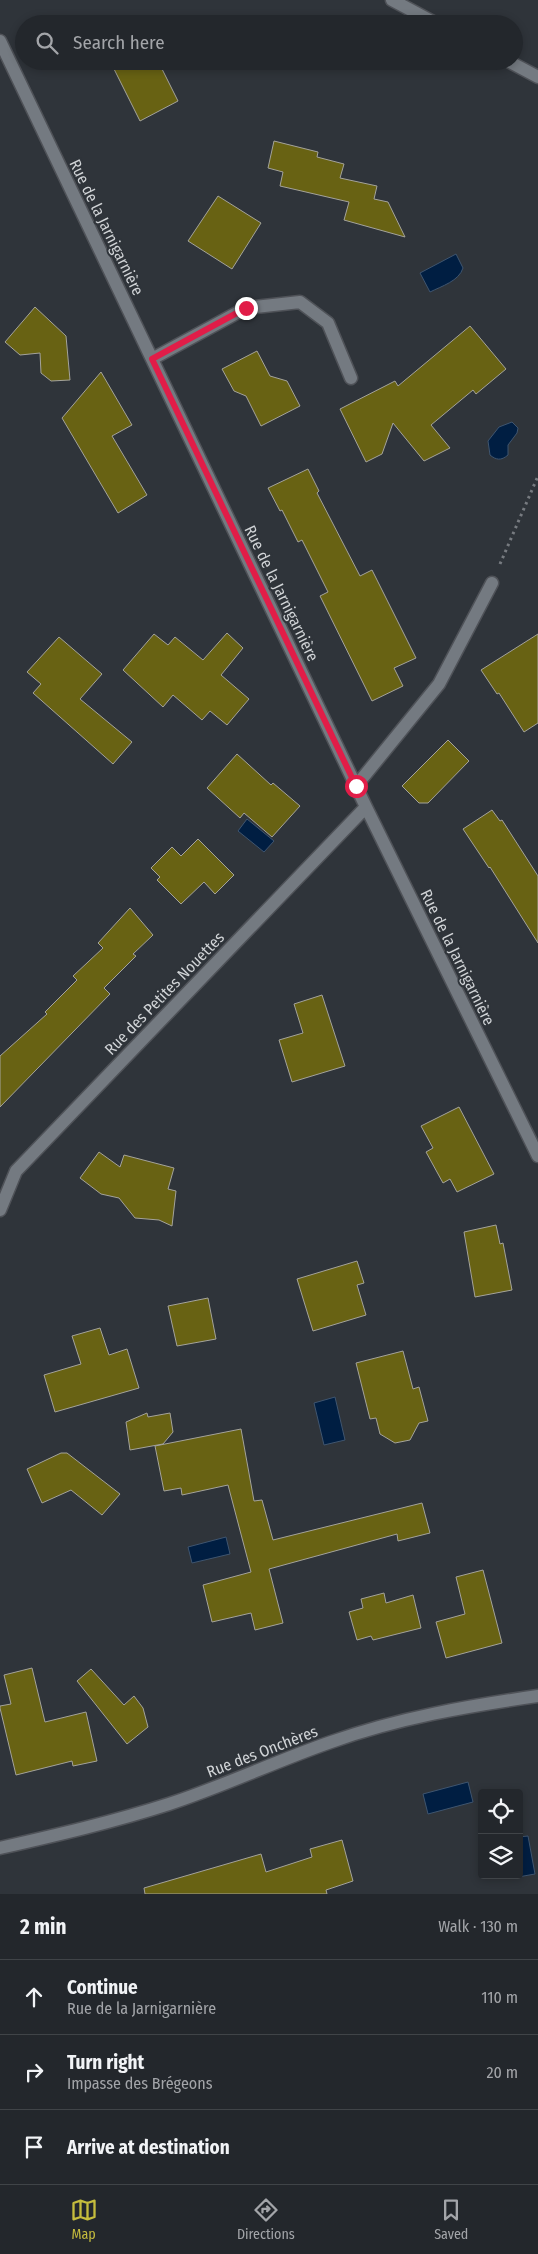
<!DOCTYPE html>
<meta charset="utf-8">
<style>
:root{--surface:#23272c;--page:#2b2f34;--text:#f1f3f6;--muted:#a3a5a9;--line:#404448;--accent:#c5bc3d}
body{margin:0;font-family:"Fira Sans Condensed",sans-serif;background:var(--page);color:var(--text)}
.controls{position:absolute;right:15px;bottom:15px;display:grid;overflow:hidden;border-radius:5px;box-shadow:0 2px 8px #0003}
.controls button{width:45px;height:45px;display:grid;place-items:center;padding:0;border:0;border-bottom:1px solid var(--line);background:var(--surface);color:var(--text);font:25px sans-serif}
.stop{position:absolute;width:15px;height:15px;margin:-11px;border:4px solid #e11d48;border-radius:50%;background:#fff}
.stop.end{background:#e11d48;border-color:#fff;box-shadow:0 1px 5px #0008}
.list{margin:0;padding:0;list-style:none}
h2{display:flex;justify-content:space-between;align-items:center;height:65px;margin:0;padding:0 20px;font-size:21px}
h2 small{font-size:16px;font-weight:400;color:var(--muted)}
.list li{display:grid;grid-template-columns:32px 1fr auto;gap:15px;align-items:center;box-sizing:border-box;height:75px;padding:0 20px;border-top:1px solid var(--line)}
.list b{display:block;font-size:19px;white-space:nowrap}
.list p{margin:0;font-size:16px;white-space:nowrap;color:var(--muted)}
.list em{font-size:16px;font-style:normal;color:var(--muted)}
.icon{flex:none;width:28px;height:28px;fill:none;stroke:currentColor;stroke-width:2;stroke-linecap:round;stroke-linejoin:round}
.map{position:relative;flex:none;width:538px;height:1894px;overflow:hidden}
.search{position:absolute;background:var(--surface);box-shadow:0 2px 8px #0003;left:15px;right:15px;top:15px;height:55px;display:flex;align-items:center;gap:12px;box-sizing:border-box;padding:0 18px;border-radius:28px;color:var(--muted);font-size:19px}
.sheet{height:290px;background:var(--surface)}
nav{display:flex;justify-content:space-around;align-items:center;box-sizing:border-box;height:70px;border-top:1px solid var(--line);background:var(--surface);font-size:14px;color:var(--muted)}
nav a{display:grid;justify-items:center;gap:2px}
nav .on{color:var(--accent)}
.map>svg:first-child{display:block}
.water{fill:#001e42;stroke:#3f556f}
.building{fill:#686213;stroke:#a4a39b}
.lines{fill:none;stroke-linecap:round;stroke-linejoin:round}
.minor-casing{stroke:#4f5258;stroke-width:15}
.path{stroke:#777b80;stroke-width:3;stroke-dasharray:2.5 4;stroke-linecap:butt}
.minor{stroke:#747a81;stroke-width:12}
.route{stroke:#e11d48;stroke-width:6}
.labels{text-anchor:middle;stroke-width:4;stroke-linejoin:round;paint-order:stroke}
.street-label{font-size:16px;fill:#d1d4d7;stroke:#2f343a}
</style>
<div class="map">
<svg width="538" height="1894" viewBox="0 0 538 1894">
<rect width="100%" height="100%" fill="#2f343a"/>
<!-- water -->
<path class="water" d="M456,254L463,268C459,281 442,286 430,292L420,273Z
M512,422L518,428L517,433L508,445V455C501,461 496,460 490,455L488,441L499,427Z
M247,819L274,841L264,852L238,831Z
M335,1397L345,1440L324,1445L314,1403Z
M226,1537L230,1554L192,1563L188,1547Z
M468,1782L473,1802L428,1814L423,1794Z
M528,1836L535,1874L518,1877L519,1837Z"/>
<!-- building -->
<path class="building" d="M110,61H158L178,101L140,121Z
M274,141L318,152L317,157L344,164L340,178L377,186L374,199L388,202L405,237L344,220L349,202L280,186L283,172L268,168Z
M218,196L261,223L232,269L188,241Z
M35,307L66,336L70,380L51,381L41,373L40,353L20,355L5,342Z
M470,326L506,369L476,394L473,390L431,425L450,448L424,461L393,423L382,454L366,462L340,409L395,381L398,386Z
M257,351L270,376L287,381L300,406L261,426L246,396L234,391L222,369Z
M101,372L132,425L112,436L147,495L118,513L62,418Z
M308,469L319,491L317,493L360,576L372,570L416,658L394,668L403,686L372,701L320,596L328,592L302,540L298,542L282,510L280,511L268,488Z
M227,633L243,648L221,675L249,699L227,725L210,711L202,720L173,695L163,707L123,670L154,634L168,645L175,637L203,660Z
M538,634V723L524,732L499,693L497,694L481,670Z
M59,637L102,674L80,699L132,742L113,764L33,693L41,684L27,672Z
M448,740L469,761L428,803H419L402,786Z
M237,754L271,785L273,783L300,806L272,837L244,813L240,818L207,788Z
M492,810L500,821L502,820L538,876V943L490,867L489,868L463,829Z
M198,839L234,875L215,894L204,882L181,904L157,880L160,877L151,868L172,847L181,856Z
M130,908L153,935L133,954L136,956L104,988L110,994L0,1107V1056L47,1014L45,1012L77,980L73,976L103,948L98,943Z
M322,995L345,1066L292,1082L279,1040L303,1033L294,1004Z
M459,1107L494,1174L457,1192L450,1179L443,1183L426,1152L433,1148L421,1126Z
M99,1152L120,1167L124,1155L174,1168L168,1189L176,1191L172,1226L159,1220L135,1218L119,1198L101,1194L80,1178Z
M496,1225L500,1244L503,1243L512,1290L475,1297L464,1232Z
M357,1261L364,1283L357,1285L366,1315L313,1331L297,1279Z
M208,1298L216,1339L177,1346L168,1306Z
M100,1328L109,1355L127,1349L139,1388L55,1412L44,1375L81,1364L72,1336Z
M403,1351L413,1389L419,1387L428,1421L419,1423L410,1440L395,1443L380,1434L376,1418L370,1419L356,1363Z
M147,1413L148,1417L170,1413L173,1432L163,1444L130,1450L126,1422Z
M241,1429L254,1501L262,1500L273,1540L422,1503L430,1533L398,1541L397,1534L269,1569L283,1623L255,1630L251,1613L212,1622L203,1585L251,1572L228,1485L182,1495L181,1488L164,1491L155,1446Z
M61,1453H67L120,1494L102,1515L71,1490L42,1503L27,1469Z
M483,1570L502,1643L446,1658L436,1622L465,1614L456,1577Z
M384,1593L386,1603L413,1595L421,1628L373,1640L371,1636L357,1640L349,1612L363,1608L361,1599Z
M32,1668L45,1722L86,1712L97,1761L73,1766L72,1761L16,1775L0,1708V1706L11,1704L4,1675Z
M91,1669L124,1705L134,1696L143,1708L148,1727L127,1744L77,1681Z
M342,1840L353,1881L326,1890L327,1894H145L144,1888L261,1854L266,1872L312,1857L310,1849Z"/>
<g class="lines">
<!-- minor casing -->
<g class="minor-casing">
<path id="minor" d="M392,0L437,24
M0,41L366,807L538,1156
M508,61L538,77
M152,359L246,308L300,302L328,323L351,378
M356,786L439,684L492,583
M0,1210L16,1171L366,807
M0,1848C57,1835 113,1822 169,1804C224,1786 276,1761 331,1742C398,1718 468,1706 538,1696"/>
</g>
<!-- path -->
<path class="path" d="M500,564L538,476"/>
<!-- minor -->
<use href="#minor" class="minor"/>
</g>
<g class="lines">
<!-- route -->
<path class="route" d="M246,308L152,359L356,786"/>
</g>
<g class="labels">
<!-- street labels -->
<g class="street-label">
<text transform="translate(107 227) rotate(64)" y="6">Rue de la Jarnigarnière</text>
<text transform="translate(282 593) rotate(64)" y="6">Rue de la Jarnigarnière</text>
<text transform="translate(458 957) rotate(64)" y="6">Rue de la Jarnigarnière</text>
<text transform="translate(164 993) rotate(-46)" y="6">Rue des Petites Nouettes</text>
<text transform="translate(262 1751) rotate(-21)" y="6">Rue des Onchères</text>
</g>
</g>
</svg>
<div class="controls">
<button><svg class="icon" aria-label="locate" viewBox="0 0 24 24"><circle cx="12" cy="12" r="6"/><path d="M12 2v4M12 18v4M2 12h4M18 12h4"/></svg></button>
<button><svg class="icon" aria-label="layers" viewBox="0 0 24 24"><path d="M12 4l9 5-9 5-9-5zM3 14l9 5 9-5"/></svg></button>
</div>
<div class="stop" style="left:356px;top:786px"></div>
<div class="stop end" style="left:246px;top:308px"></div>
<div class="search"><svg class="icon" aria-label="search" viewBox="0 0 24 24"><circle cx="10" cy="10" r="6"/><path d="M15 15l6 6"/></svg>Search here</div>
</div>
<section class="sheet">
<h2>2 min<small>Walk · 130 m</small></h2>
<ul class="list">
<li><svg class="icon" aria-label="ahead" viewBox="0 0 24 24"><path d="M12 20V5M6 11l6-6 6 6"/></svg><div><b>Continue</b><p>Rue de la Jarnigarnière</p></div><em>110 m</em></li>
<li><svg class="icon" aria-label="right" viewBox="0 0 24 24"><path d="M7 20v-9h11M14 6l5 5-5 5"/></svg><div><b>Turn right</b><p>Impasse des Brégeons</p></div><em>20 m</em></li>
<li><svg class="icon" aria-label="arrive" viewBox="0 0 24 24"><path d="M6 21V4h12l-3 4 3 4H6"/></svg><div><b>Arrive at destination</b></div></li>
</ul>
</section>
<nav>
<a class="on"><svg class="icon" aria-label="map" viewBox="0 0 24 24"><path d="M3 6l6-2 6 2 6-2v14l-6 2-6-2-6 2zM9 4v14M15 6v14"/></svg>Map</a>
<a><svg class="icon" aria-label="directions" viewBox="0 0 24 24"><path d="M12 3l9 9-9 9-9-9zM9 14v-3h6M13 9l2 2-2 2"/></svg>Directions</a>
<a><svg class="icon" aria-label="saved" viewBox="0 0 24 24"><path d="M7 4h10v16l-5-4-5 4z"/></svg>Saved</a>
</nav>
